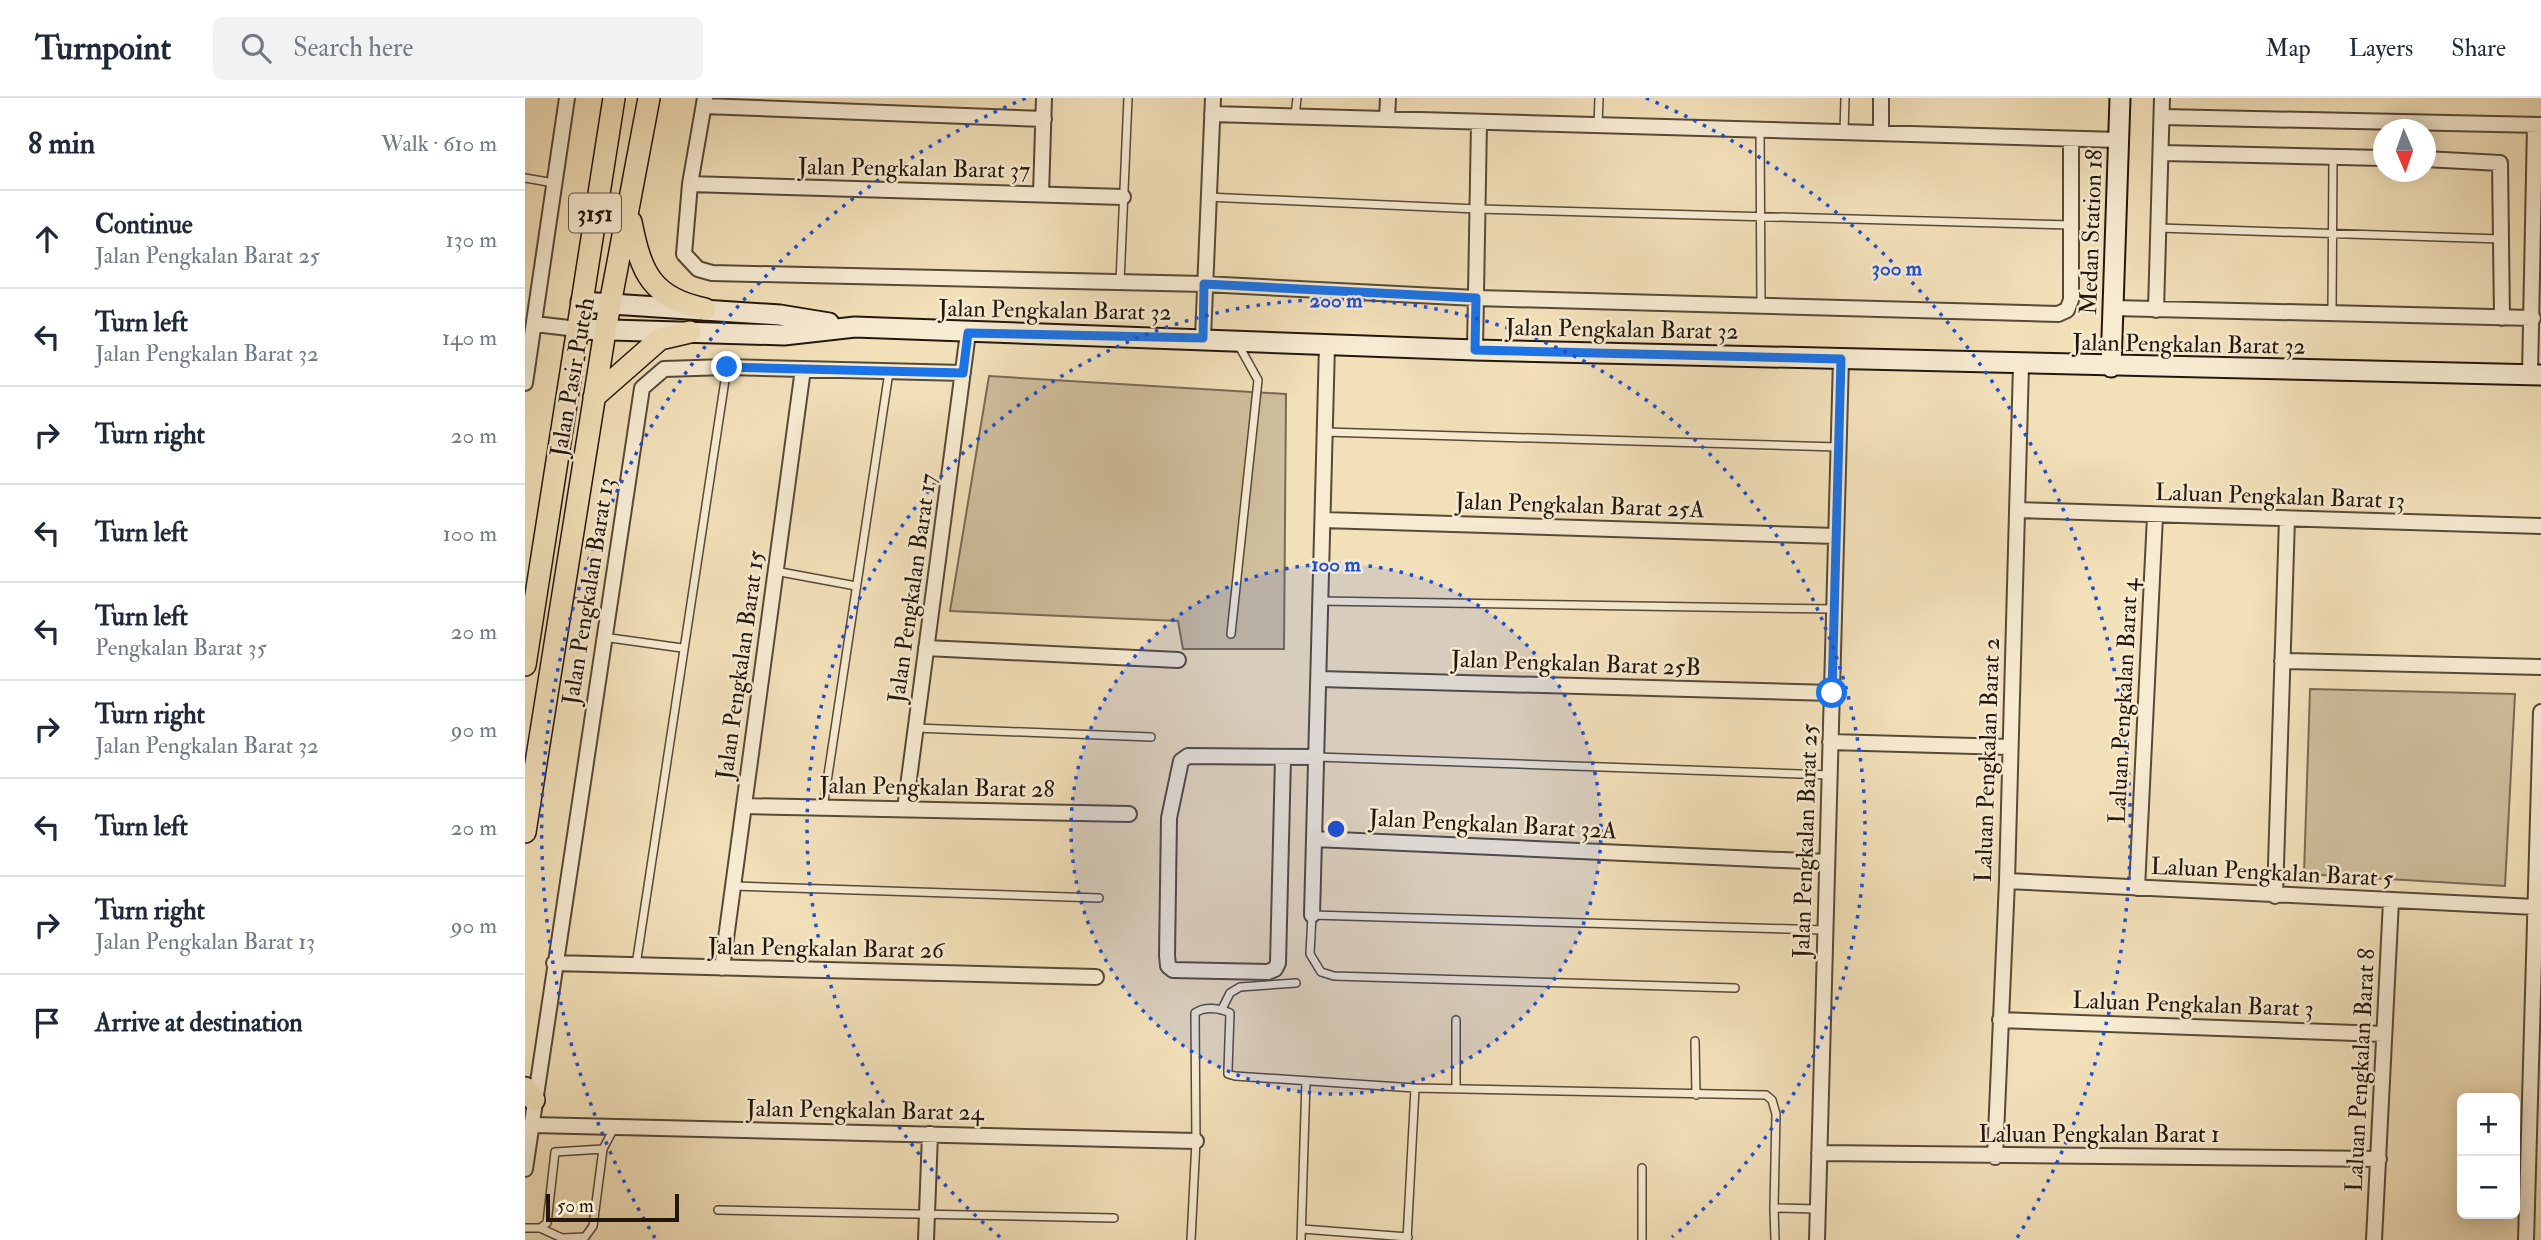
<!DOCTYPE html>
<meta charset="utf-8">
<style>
:root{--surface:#fff;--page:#f2f2f3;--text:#1f2937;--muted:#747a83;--line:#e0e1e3}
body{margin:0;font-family:"IM FELL Double Pica",serif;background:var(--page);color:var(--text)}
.controls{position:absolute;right:21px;bottom:21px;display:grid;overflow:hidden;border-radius:10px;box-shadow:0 4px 18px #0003}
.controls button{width:63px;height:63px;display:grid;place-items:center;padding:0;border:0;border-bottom:2px solid var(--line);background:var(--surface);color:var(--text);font:35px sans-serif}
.compass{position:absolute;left:1848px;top:21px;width:63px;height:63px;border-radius:50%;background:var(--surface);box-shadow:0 4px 18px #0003;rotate:178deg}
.scale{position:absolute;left:21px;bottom:18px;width:133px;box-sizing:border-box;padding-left:7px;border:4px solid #23170d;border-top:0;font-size:19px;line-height:24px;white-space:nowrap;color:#23170d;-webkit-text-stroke:5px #f7ebd2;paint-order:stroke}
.stop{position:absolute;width:21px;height:21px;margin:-16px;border:5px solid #1a73e8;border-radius:50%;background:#fff}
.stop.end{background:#1a73e8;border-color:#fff;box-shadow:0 2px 7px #0008}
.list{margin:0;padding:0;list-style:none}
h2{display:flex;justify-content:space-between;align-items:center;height:91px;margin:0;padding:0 28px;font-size:30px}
h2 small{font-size:23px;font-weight:400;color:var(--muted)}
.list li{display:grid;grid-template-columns:46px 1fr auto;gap:21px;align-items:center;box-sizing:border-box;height:98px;padding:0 28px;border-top:2px solid var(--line)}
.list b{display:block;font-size:26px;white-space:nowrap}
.list p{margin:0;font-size:23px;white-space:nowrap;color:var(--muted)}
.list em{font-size:23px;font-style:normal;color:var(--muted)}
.icon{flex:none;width:38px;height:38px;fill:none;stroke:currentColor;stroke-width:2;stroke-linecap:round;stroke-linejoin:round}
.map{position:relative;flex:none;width:2016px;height:1142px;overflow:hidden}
header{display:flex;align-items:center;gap:42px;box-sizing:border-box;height:98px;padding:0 35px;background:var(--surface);border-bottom:2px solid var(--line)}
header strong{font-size:33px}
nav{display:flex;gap:38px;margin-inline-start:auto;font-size:24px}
.search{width:490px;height:63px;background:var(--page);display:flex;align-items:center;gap:18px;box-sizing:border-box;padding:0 24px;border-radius:10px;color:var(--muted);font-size:26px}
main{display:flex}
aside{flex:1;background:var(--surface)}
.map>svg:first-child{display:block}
.green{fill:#cfbe9c;stroke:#796a54;stroke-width:2}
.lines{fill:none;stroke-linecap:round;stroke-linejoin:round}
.lane-casing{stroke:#574938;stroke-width:10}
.street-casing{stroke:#574938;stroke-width:18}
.secondary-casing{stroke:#23170d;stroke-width:23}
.primary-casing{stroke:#23170d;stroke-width:24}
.lane{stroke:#f7ebd2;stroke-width:7}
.street{stroke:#f7ebd2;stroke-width:14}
.secondary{stroke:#f7ebd2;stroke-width:19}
.primary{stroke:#f2e0b9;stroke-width:21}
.route{stroke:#1a73e8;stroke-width:9}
.ring{fill:none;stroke:#1d4ed8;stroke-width:3.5;stroke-dasharray:3.5 7}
.labels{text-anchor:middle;stroke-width:5;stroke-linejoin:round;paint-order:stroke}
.shield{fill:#f7ebd2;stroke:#635748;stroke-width:2}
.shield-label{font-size:23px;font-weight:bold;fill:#23170d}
.street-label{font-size:24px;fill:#23170d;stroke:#f7ebd2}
.centre{fill:#1d4ed8;stroke:#f7ebd2;stroke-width:3.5}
.ring-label{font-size:21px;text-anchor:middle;font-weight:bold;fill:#1d4ed8;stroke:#f7ebd2;stroke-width:5;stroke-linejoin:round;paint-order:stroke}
</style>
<header>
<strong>Turnpoint</strong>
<div class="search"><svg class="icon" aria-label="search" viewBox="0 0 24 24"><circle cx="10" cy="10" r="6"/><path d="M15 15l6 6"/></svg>Search here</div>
<nav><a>Map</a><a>Layers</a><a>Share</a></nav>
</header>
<main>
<aside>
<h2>8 min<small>Walk · 610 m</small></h2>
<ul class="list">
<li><svg class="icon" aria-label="ahead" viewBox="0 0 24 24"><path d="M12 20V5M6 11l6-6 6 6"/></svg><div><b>Continue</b><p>Jalan Pengkalan Barat 25</p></div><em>130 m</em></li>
<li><svg class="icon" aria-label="left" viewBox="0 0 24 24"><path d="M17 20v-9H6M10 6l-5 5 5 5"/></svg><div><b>Turn left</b><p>Jalan Pengkalan Barat 32</p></div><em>140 m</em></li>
<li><svg class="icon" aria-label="right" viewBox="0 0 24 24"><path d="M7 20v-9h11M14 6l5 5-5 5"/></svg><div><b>Turn right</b></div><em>20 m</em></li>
<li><svg class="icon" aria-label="left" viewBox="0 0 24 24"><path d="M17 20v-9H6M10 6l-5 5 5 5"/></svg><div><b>Turn left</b></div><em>100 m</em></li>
<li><svg class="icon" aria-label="left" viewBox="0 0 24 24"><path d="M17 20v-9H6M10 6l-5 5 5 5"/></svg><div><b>Turn left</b><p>Pengkalan Barat 35</p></div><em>20 m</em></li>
<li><svg class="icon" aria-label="right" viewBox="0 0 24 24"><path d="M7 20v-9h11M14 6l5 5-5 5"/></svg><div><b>Turn right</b><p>Jalan Pengkalan Barat 32</p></div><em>90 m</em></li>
<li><svg class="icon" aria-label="left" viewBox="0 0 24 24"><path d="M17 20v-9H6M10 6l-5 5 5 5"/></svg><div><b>Turn left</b></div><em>20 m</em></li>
<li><svg class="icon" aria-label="right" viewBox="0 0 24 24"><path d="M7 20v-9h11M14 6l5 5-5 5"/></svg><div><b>Turn right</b><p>Jalan Pengkalan Barat 13</p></div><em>90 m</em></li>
<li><svg class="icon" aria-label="arrive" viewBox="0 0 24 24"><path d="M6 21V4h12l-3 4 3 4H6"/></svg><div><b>Arrive at destination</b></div></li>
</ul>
</aside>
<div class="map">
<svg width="2016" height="1142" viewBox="0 0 2016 1142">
<rect width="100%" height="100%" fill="#f2e0b9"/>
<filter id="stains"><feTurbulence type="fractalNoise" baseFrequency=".00286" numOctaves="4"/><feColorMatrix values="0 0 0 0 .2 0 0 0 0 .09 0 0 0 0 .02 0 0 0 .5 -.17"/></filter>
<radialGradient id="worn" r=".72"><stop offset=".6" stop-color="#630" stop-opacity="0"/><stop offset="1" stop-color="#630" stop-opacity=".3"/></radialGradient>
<!-- green -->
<path class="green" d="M464,278L761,296L759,551H658L653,523L425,513Z
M1785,591L1990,596L1980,788L1779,776Z"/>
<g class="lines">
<!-- lane casing -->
<g class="lane-casing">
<path id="lane" d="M770,18L772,0
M1073,27L1074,0
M1235,32L1236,207
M1319,34L1320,0
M0,80L29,85
M682,99L952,111L1546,127
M1634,130L1976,141
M595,184L603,0
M1807,215L1808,59
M800,334L1313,349
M250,473L331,488
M795,503L1309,511
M706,536L733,282L713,246
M78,539L157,550
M391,630L626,639
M792,659L1305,677
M298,710L364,274
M209,788L574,800
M111,867L202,269
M1210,890L809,878L796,874L785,856L787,817L1300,832
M697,911L705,895L715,889L771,885
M1170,943L1171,997
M931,991V922
M1117,1070V1142
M1249,1110L1250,1142
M193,1112L589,1120
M0,1130H15L22,1125L30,1054L78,1051L89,1030
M15,1130L37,1140L60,1139L68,1128L78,1051
M777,1131L883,1139
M666,1142L671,1043L670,915C679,908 695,910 705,915L703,972V976L710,978L890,990L1241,997L1247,1002L1251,1016L1249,1110L1293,1111
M776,1142L781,983
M882,1142L890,990"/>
</g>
<!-- street casing -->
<g class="street-casing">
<path id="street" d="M180,0L165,86L159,156L173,171L187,175L679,186L951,200L1533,216L1542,212L1546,202V41
M1356,0V35
M179,8L519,21
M687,16L1594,42
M1637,19L2016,27
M862,21L863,0
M1637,55L1858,60
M1900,61L1975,65L1977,220
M165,86L598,99
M516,96L519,0
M1588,210L2008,220
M1631,212L1637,0
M10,226L52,231
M678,240L688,0
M950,252L954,24
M2005,277L2010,27
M0,285L42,0
M1492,412L2016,428
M798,422L1311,438
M401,550L653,562
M1757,563L2016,569
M794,581L1307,595
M1305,644L1485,649
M758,660L753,865L750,871L743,874L648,872L643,868L642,857L644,720L656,663L663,658L792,659
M219,708L604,716
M380,711L443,235
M790,741L1302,764
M1482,783L2010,809
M1612,790L1630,418
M1750,798L1762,421
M787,817L802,247
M29,865L571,879
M197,870L278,271
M1475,922L1859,936
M8,1027L671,1043
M1294,1055L1854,1061
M1470,1059L1482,783L1496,267
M0,1071L117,290L139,271L202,269L438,275
M401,1142L405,1036
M1292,1142L1316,261
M1849,1142L1866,803
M2001,1142L2016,614"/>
</g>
<!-- secondary casing -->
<g class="secondary-casing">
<path id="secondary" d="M56,204L255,217L304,225
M52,231L259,237L330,229L950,252L2016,277
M1586,269L1595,0"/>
</g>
<!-- primary casing -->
<g class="primary-casing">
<path id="primary" d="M106,124C116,174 126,200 180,211
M69,299L135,241L165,234
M0,567L89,0
M0,734L80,233L124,0
M0,990L9,1002"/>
</g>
<!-- lane -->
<use href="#lane" class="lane"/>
<!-- street -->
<use href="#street" class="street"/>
<!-- secondary -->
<use href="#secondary" class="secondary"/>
<!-- primary -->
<use href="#primary" class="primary"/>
</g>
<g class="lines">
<!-- route -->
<path class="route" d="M202,269L438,275L443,235L678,240L679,186L951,200L950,252L1316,261L1307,595"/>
</g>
<!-- distance rings -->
<circle cx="811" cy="731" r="265" fill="#1d4ed8" fill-opacity=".12"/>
<g class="ring">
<circle cx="811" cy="731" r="265"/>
<path d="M475 1139A529 529 0 1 1 1147 1139"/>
<path d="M130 1140A794 794 0 0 1 501 0M1121 0A794 794 0 0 1 1492 1140"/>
</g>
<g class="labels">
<!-- shield labels -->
<rect class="shield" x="44" y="95.5" width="52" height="39" rx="5"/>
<g class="shield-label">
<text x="70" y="123">3151</text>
</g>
<!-- street labels -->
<g class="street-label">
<text transform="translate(389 70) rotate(1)" y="8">Jalan Pengkalan Barat 37</text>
<text transform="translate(1566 134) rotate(-88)" y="8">Medan Station 18</text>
<text transform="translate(530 212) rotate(1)" y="8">Jalan Pengkalan Barat 32</text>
<text transform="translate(1097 231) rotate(1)" y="8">Jalan Pengkalan Barat 32</text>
<text transform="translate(1664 246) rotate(1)" y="8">Jalan Pengkalan Barat 32</text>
<text transform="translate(47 279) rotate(-80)" y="8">Jalan Pasir Puteh</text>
<text transform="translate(1755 398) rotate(2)" y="8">Laluan Pengkalan Barat 13</text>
<text transform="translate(1055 407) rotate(2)" y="8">Jalan Pengkalan Barat 25A</text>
<text transform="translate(387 490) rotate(-82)" y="8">Jalan Pengkalan Barat 17</text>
<text transform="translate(63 493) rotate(-81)" y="8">Jalan Pengkalan Barat 13</text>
<text transform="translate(1051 565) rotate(2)" y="8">Jalan Pengkalan Barat 25B</text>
<text transform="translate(215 567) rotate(-82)" y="8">Jalan Pengkalan Barat 15</text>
<text transform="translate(1598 603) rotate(-87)" y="8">Laluan Pengkalan Barat 4</text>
<text transform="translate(1462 662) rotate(-88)" y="8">Laluan Pengkalan Barat 2</text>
<text transform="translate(412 689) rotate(1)" y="8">Jalan Pengkalan Barat 28</text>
<text transform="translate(968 726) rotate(3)" y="8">Jalan Pengkalan Barat 32A</text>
<text transform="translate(1280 743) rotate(-88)" y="8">Jalan Pengkalan Barat 25</text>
<text transform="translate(1747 774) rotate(3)" y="8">Laluan Pengkalan Barat 5</text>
<text transform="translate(301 850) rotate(1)" y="8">Jalan Pengkalan Barat 26</text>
<text transform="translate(1668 906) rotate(2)" y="8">Laluan Pengkalan Barat 3</text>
<text transform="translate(1835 972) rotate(-87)" y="8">Laluan Pengkalan Barat 8</text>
<text transform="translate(340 1012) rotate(1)" y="8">Jalan Pengkalan Barat 24</text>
<text x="1574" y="1044">Laluan Pengkalan Barat 1</text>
</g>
</g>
<circle cx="811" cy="731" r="10" class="centre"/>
<g class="ring-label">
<text x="1372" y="177">300 m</text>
<text x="811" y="209">200 m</text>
<text x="811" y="473">100 m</text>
</g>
<rect width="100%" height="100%" filter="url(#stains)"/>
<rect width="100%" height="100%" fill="url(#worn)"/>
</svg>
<div class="controls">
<button>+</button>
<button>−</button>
</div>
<svg class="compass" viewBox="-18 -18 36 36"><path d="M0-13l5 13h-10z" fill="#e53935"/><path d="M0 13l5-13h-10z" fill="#747a83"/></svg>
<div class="scale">50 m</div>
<div class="stop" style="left:1307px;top:595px"></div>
<div class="stop end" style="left:202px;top:269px"></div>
</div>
</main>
